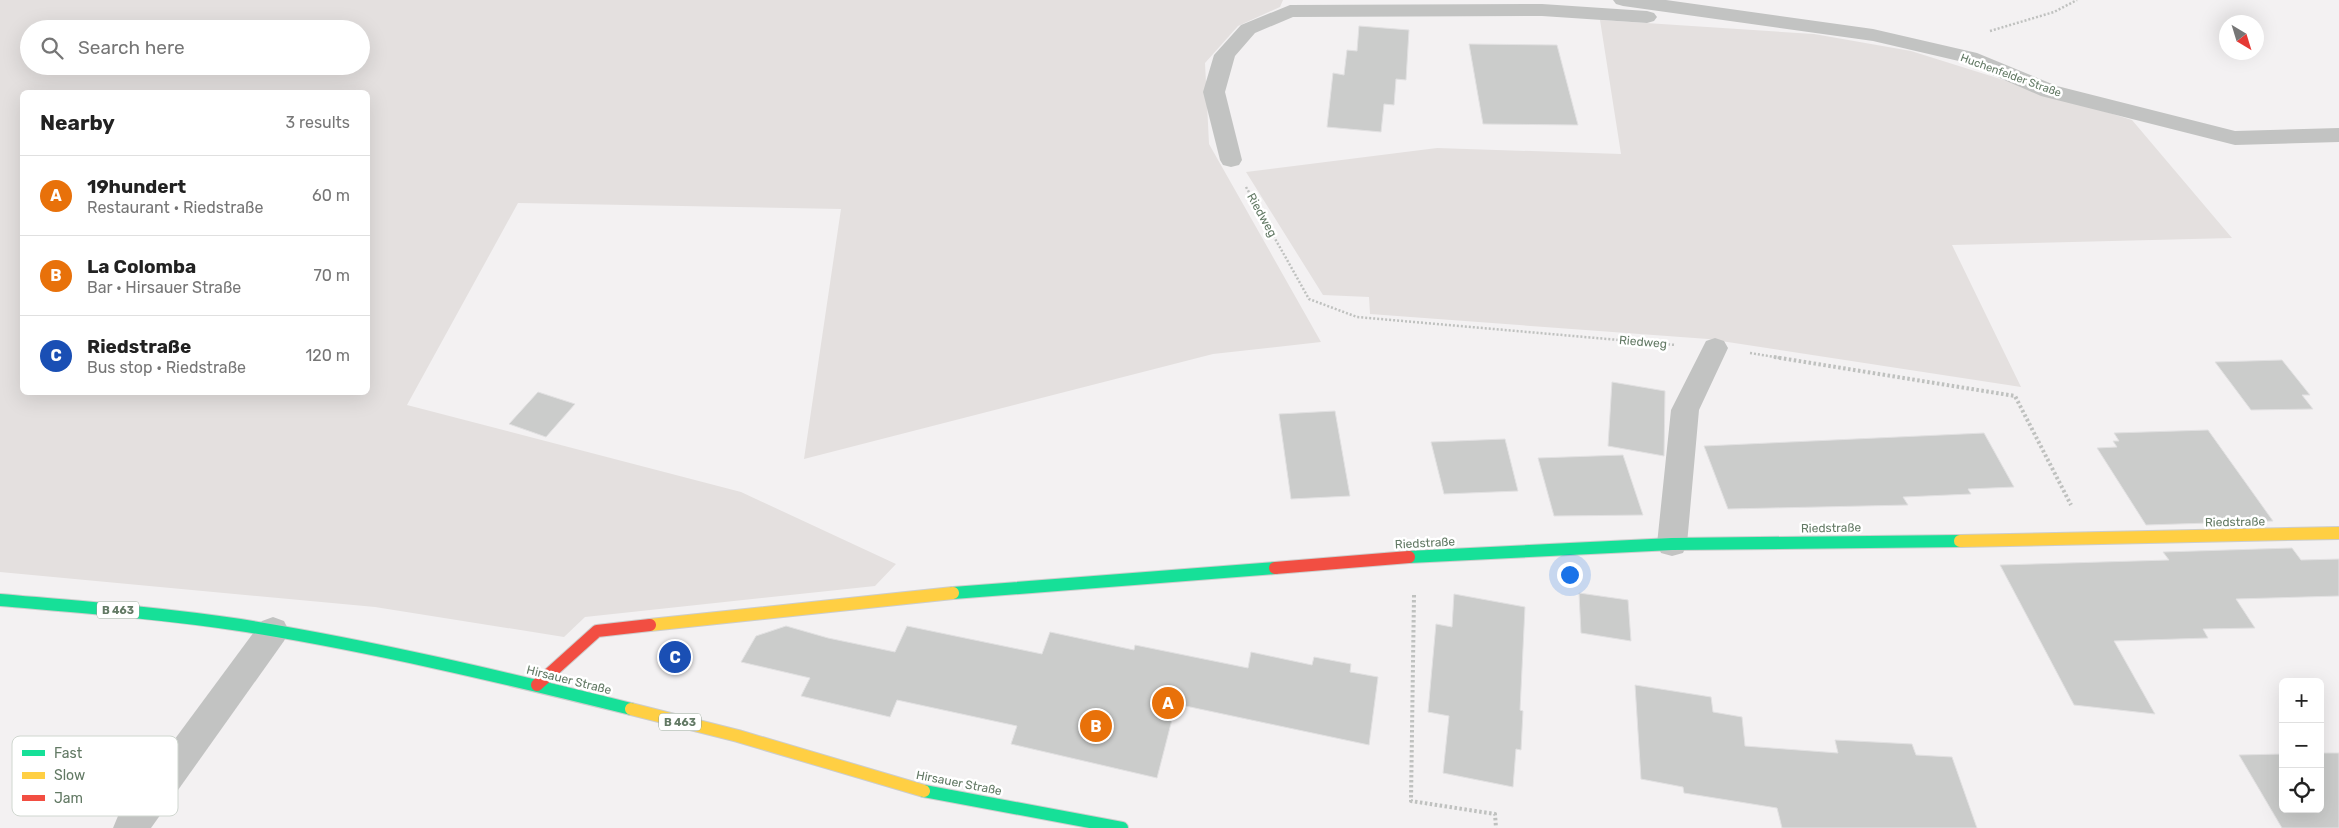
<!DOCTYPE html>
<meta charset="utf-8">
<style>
:root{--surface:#fff;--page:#f2f2f2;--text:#222;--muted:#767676;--line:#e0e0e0;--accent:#565c56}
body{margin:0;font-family:Rubik,sans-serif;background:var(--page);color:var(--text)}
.controls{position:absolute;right:15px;bottom:15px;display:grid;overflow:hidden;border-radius:8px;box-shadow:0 5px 20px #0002}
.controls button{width:45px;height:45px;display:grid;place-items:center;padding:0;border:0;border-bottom:1px solid var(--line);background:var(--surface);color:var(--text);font:25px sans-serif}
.compass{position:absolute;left:2219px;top:15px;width:45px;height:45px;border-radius:50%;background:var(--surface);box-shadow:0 5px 20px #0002;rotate:142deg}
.you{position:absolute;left:1569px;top:574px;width:18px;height:18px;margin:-12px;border:4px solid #fff;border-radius:50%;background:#1a73e8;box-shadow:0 0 0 8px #1a73e833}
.badge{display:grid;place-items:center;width:32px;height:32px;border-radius:50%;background:var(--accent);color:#fff;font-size:16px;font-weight:700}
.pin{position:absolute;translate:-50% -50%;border:2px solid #fff;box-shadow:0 1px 5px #0006}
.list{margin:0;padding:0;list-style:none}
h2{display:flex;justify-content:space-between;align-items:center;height:65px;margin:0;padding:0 20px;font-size:21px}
h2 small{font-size:16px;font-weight:400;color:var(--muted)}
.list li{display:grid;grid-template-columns:32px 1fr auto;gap:15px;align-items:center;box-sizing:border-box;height:80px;padding:0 20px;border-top:1px solid var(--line)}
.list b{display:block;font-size:19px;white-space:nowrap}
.list p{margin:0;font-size:16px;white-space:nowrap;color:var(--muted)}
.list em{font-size:16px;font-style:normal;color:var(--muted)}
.icon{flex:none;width:28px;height:28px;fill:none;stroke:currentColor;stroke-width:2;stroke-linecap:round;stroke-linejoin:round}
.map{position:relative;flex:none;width:2339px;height:828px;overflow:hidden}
.search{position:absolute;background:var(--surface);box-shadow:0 5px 20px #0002;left:20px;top:20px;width:350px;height:55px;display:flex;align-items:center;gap:12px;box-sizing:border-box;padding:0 18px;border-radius:28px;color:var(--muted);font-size:19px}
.panel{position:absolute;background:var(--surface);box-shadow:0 5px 20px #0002;left:20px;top:90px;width:350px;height:305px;border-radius:8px}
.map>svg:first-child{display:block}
.green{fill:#e4e0df;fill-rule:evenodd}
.building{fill:#cbcccb;stroke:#e2e1e2}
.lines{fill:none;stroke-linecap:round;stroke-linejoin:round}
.fast-casing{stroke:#cccdcc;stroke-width:14}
.slow-casing{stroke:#cccdcc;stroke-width:14}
.jam-casing{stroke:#cccdcc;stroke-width:14}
.path-far1{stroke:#bfc1bf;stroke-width:2.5;stroke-dasharray:2 2;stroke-linecap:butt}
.path{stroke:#bfc1bf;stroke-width:4;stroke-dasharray:2.5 2.5;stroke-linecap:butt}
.lane{fill:#c2c3c2;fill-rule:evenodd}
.street{fill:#c2c3c2;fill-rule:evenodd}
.fast{stroke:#16e098;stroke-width:12}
.slow{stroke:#ffcf43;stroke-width:12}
.jam{stroke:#f24e42;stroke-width:12}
.labels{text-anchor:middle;stroke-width:5;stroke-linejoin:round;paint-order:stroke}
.far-street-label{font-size:11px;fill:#627964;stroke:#fff}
.shield{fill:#fff;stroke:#91a192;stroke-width:1}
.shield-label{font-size:11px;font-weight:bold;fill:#627964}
.street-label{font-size:12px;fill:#627964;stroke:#fff}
.key{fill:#fff;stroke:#d0d7d0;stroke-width:1}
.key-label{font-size:14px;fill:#627964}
</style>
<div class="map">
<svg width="2339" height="828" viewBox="0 0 2339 828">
<rect width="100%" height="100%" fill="#f3f1f2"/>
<!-- green -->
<path class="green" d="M0,0H1283L1280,7L1238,26L1205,63L1209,144L1321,342L1213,354L804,459L841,209L518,203L407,405L741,492L896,564L875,586L585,617L564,637L375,607L0,572ZM29,29H361V66H29ZM22,92H368V392H22Z
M1600,20L1814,34L1911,51L2132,120L2232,238L1952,245L2021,387L1708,339L1370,314L1369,297L1323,295L1246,172L1437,148L1621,154Z"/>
<!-- building -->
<path class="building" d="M1359,26L1409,30L1406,80L1396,79L1394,105L1384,104L1381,132L1327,127L1333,73L1344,75L1347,50L1357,51Z
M1469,44L1557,45L1578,125L1483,124Z
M2282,360L2310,395H2302L2313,409L2251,410L2215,362Z
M1612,382L1665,391L1664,456L1608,446Z
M538,392L575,404L546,437L509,424Z
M1335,411L1350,496L1291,499L1279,414Z
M2208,430L2273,521L2146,525L2097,448L2117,447L2113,441H2119L2114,433Z
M1984,433L2014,487L1968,489L1971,494L1903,497L1908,505L1728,509L1704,446Z
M1505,439L1518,491L1444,494L1431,442Z
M1623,455L1643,515L1554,516L1538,458Z
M2292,548L2301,560L2339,559V596L2236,599L2255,628L2203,629L2208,638L2114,641L2155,714L2074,705L2000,565L2169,560L2163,552Z
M1579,593L1628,600L1631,641L1581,633Z
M1454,594L1525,607L1520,710L1523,711L1521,750L1516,749L1513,787L1443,773L1449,716L1428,712L1436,624L1452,627Z
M786,626L828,638L895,652L907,626L1042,654L1050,632L1134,650L1135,645L1248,668L1251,652L1312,665L1314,657L1351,664L1350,672L1378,677L1369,745L1176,704L1157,778L1011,744L1017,726L897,700L890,717L801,696L810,678L741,662L756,636Z
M1635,685L1711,697L1713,712L1742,717L1745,746L1838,753L1835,740L1912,744L1916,755L1952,757L1977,828H1782L1777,808L1684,793L1683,787L1641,779Z
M2320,753H2339V828H2282L2239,755L2283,754V809H2320Z"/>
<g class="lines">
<!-- fast casing -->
<g class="fast-casing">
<path id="fast" d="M1409,557L1672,544L1960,541
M953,593L1275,568
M0,600C80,607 161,613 240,625C372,646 502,677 631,709
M924,791L1122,828"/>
</g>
<!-- slow casing -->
<g class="slow-casing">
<path id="slow" d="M1960,541L2339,533
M650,625L953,593
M631,709L738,736L924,791"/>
</g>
<!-- jam casing -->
<g class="jam-casing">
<path id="jam" d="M1275,568L1409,557
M537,685L597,631L650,625"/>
</g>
<!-- path-far1 -->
<path class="path-far1" d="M1990,31L2054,12L2077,0
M1246,187L1309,299L1357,317L1676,345
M1750,353L1781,358"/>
<!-- path -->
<path class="path" d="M1774,357L2015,396L2071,505
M1414,595L1411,801L1495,814L1496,828"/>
<!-- lane -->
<path class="lane" d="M273,617L284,621L289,631L284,641L151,828H113L118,816L262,621Z"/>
<!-- street -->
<path class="street" d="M1613,0H1666L1873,29L1977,53L2057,86L2235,131L2339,128V142L2235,145L2041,96L1963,62L1873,41L1623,6L1616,4Z
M1542,4L1647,11L1654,13L1657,17L1654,21L1647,23L1542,16L1293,17L1255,33L1235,56L1225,92L1242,160L1239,165L1231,167L1223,165L1220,160L1203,92L1214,55L1241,25L1290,5Z
M1715,338L1724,341L1728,348L1699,410L1687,544L1683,553L1672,556L1661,553L1657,544L1671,410L1706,341Z"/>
<!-- fast -->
<use href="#fast" class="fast"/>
<!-- slow -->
<use href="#slow" class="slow"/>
<!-- jam -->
<use href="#jam" class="jam"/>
</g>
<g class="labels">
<!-- far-street labels -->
<g class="far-street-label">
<text transform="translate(2011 75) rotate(20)" y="4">Huchenfelder Straße</text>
</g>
<!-- shield labels -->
<g class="shield">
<rect x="97" y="601.5" width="42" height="17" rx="4"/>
<rect x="659" y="713.5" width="42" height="17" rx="4"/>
</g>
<g class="shield-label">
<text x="118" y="614">B 463</text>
<text x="680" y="726">B 463</text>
</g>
<!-- street labels -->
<g class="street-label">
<text transform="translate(1262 215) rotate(61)" y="4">Riedweg</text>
<text transform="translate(1643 342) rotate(5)" y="4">Riedweg</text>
<text transform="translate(2235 522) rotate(-1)" y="4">Riedstraße</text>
<text transform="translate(1831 528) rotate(-1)" y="4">Riedstraße</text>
<text transform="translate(1425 543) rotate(-3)" y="4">Riedstraße</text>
<text transform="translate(569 680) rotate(14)" y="4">Hirsauer Straße</text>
<text transform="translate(959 783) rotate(11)" y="4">Hirsauer Straße</text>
</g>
</g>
<!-- legend -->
<rect x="12" y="736" width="166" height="80" rx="8" class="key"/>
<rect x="22" y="750" width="23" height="6" fill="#16e098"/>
<rect x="22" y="772" width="23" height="7" fill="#ffcf43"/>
<rect x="22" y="795" width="23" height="6" fill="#f24e42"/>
<g class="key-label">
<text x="54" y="758">Fast</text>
<text x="54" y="780">Slow</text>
<text x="54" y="803">Jam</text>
</g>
</svg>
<div class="controls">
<button>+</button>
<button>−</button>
<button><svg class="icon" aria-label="locate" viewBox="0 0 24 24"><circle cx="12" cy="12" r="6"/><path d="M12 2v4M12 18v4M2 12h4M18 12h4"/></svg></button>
</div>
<svg class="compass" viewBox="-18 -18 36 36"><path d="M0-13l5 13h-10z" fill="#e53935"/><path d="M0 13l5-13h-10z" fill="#767676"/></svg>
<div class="you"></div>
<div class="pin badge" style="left:1168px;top:703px;background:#e8710a">A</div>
<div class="pin badge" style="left:1096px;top:726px;background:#e8710a">B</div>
<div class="pin badge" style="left:675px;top:657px;background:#1a4fb4">C</div>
<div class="search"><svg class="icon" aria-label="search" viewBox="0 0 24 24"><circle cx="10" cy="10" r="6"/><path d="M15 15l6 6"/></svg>Search here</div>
<section class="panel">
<h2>Nearby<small>3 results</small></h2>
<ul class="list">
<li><span class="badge" style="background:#e8710a">A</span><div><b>19hundert</b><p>Restaurant · Riedstraße</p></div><em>60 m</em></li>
<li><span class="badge" style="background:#e8710a">B</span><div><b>La Colomba</b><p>Bar · Hirsauer Straße</p></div><em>70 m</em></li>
<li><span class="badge" style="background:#1a4fb4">C</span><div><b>Riedstraße</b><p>Bus stop · Riedstraße</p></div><em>120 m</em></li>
</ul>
</section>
</div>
